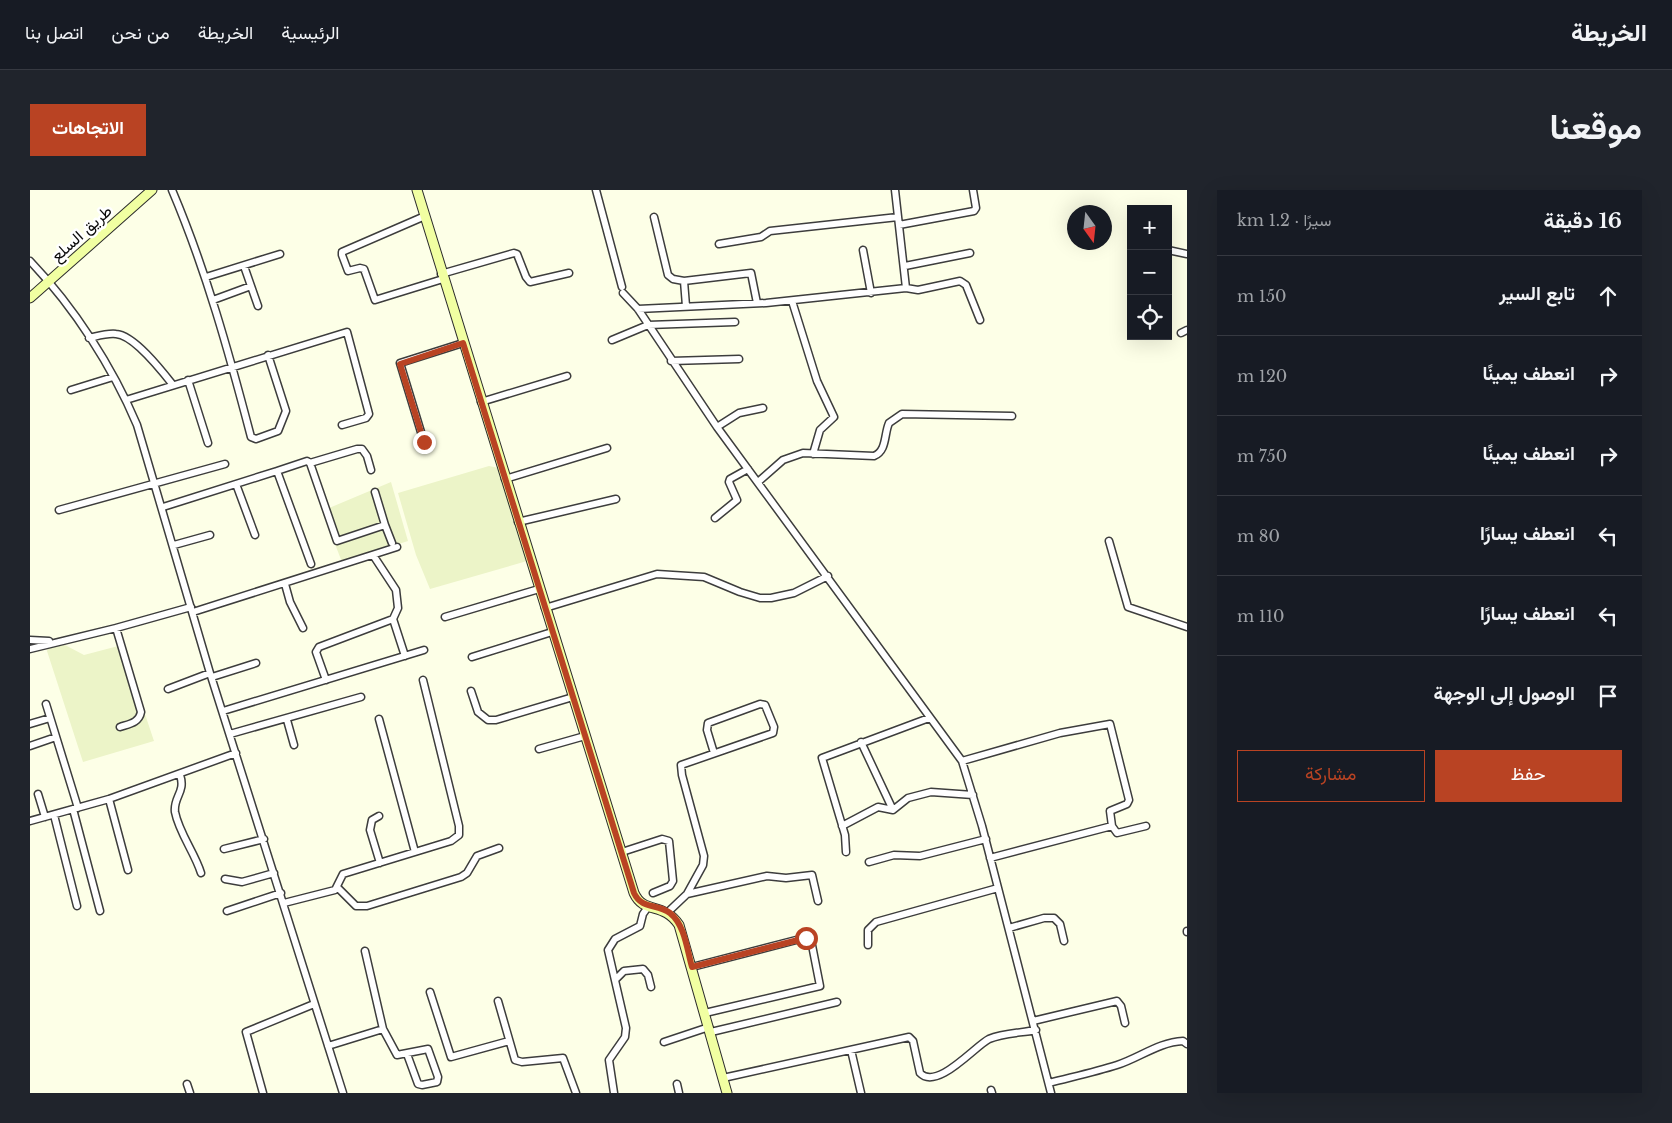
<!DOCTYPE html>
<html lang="ar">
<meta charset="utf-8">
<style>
:root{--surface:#171b24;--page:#20242c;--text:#f1f3f6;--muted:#9ea1a6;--line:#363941;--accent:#b94323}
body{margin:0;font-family:"Libre Baskerville",Vazirmatn,serif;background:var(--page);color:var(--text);direction:rtl}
.controls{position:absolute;right:15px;top:15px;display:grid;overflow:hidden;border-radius:0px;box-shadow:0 5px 20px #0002}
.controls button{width:45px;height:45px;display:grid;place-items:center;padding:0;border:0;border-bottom:1px solid var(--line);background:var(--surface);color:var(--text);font:25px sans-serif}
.compass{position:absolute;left:1037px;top:15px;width:45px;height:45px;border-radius:50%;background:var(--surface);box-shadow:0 5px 20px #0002;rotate:165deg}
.stop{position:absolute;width:15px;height:15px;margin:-11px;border:4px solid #b94323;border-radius:50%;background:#fff}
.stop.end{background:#b94323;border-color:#fff;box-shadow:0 1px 5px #0008}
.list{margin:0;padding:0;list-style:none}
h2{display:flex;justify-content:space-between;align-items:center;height:65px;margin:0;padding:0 20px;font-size:21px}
h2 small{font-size:16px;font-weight:400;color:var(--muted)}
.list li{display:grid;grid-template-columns:32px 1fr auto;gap:15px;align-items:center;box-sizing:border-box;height:80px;padding:0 20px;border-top:1px solid var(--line)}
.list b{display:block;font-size:19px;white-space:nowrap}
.list em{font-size:16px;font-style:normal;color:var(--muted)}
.actions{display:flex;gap:10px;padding:15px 20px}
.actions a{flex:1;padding:11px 0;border:1px solid var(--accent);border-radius:0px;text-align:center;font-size:18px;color:var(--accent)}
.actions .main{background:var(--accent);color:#fff}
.icon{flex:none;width:28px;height:28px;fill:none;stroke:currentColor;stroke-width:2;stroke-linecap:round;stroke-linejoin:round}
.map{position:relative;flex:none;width:1157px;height:903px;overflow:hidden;direction:ltr;border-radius:0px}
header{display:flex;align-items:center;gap:30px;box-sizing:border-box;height:70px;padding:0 25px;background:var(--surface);border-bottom:1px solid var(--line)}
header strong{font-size:24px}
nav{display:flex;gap:28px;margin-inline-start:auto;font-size:18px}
.intro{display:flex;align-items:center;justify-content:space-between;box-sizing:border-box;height:120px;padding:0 30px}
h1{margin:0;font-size:35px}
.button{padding:12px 22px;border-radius:0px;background:var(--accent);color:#fff;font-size:18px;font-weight:700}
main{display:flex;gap:30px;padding:0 30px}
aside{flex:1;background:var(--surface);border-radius:0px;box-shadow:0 5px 20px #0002}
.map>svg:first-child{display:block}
.farmland{fill:#ecf4c8}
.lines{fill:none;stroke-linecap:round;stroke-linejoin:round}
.street-casing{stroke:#3d3d3d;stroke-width:9}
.secondary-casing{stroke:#2c2c2c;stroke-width:11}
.street{stroke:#fff;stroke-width:6}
.secondary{stroke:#f1ffa2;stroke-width:9}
.route{stroke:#b94323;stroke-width:6}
.labels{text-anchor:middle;stroke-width:5;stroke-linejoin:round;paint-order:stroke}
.street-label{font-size:16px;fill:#0a0a0a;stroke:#fff}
</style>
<header>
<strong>الخريطة</strong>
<nav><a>الرئيسية</a><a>الخريطة</a><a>من نحن</a><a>اتصل بنا</a></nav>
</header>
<div class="intro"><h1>موقعنا</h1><a class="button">الاتجاهات</a></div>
<main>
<aside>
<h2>16 دقيقة<small>سيرًا · 1.2 km</small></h2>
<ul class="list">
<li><svg class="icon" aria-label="ahead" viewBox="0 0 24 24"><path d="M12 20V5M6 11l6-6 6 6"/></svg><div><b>تابع السير</b></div><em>150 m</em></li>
<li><svg class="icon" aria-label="right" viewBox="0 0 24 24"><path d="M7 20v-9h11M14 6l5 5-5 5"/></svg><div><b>انعطف يمينًا</b></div><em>120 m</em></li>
<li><svg class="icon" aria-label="right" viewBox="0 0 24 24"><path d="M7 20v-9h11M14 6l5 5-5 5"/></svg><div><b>انعطف يمينًا</b></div><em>750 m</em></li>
<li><svg class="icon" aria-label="left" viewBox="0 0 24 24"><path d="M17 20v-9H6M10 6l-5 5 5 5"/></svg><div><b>انعطف يسارًا</b></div><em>80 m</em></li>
<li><svg class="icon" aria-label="left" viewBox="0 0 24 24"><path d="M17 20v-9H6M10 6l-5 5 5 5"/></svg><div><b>انعطف يسارًا</b></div><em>110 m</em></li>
<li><svg class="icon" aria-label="arrive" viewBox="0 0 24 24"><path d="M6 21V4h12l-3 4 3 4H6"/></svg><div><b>الوصول إلى الوجهة</b></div></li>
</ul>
<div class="actions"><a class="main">حفظ</a><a>مشاركة</a></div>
</aside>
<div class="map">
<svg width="1157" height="903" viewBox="0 0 1157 903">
<rect width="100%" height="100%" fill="#fdffe7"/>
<!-- farmland -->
<path class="farmland" d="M459,276L469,278L497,371L400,399L386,365L368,303Z
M361,292L378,351L312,372L292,321Z
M35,455L54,465L92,455L124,551L53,572L17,461L18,458Z"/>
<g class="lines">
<!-- street casing -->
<g class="street-casing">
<path id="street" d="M142,0C176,80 199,163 221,247L226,249L248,241L256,221L238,165
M566,0L592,97
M865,0L876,98
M395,26L312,62V65L318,81L330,78L334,79L345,110L413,89
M624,27L638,85L643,89L654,91L656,116
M869,35L944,21L946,18L943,0
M689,54L731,47L740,41L868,27
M833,60L841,103
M1138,60L1157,64
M0,71C44,117 82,176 107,235L180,483L313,903
M214,76L228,116
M875,76L940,63
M411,84L484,63L487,64L496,87L500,92L539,83
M176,87L250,64
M654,91L721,83L727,113
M593,103L608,119L687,237L932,571L952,636L1021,903
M183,110L221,96
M762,111L787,191L804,227L790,240L783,264
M608,119L736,113L876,98L888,100L930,91L936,95L950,130
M1151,143L1157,140
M59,148C68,146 77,143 86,144C104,145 132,181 143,195
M582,150L618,135L705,132
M641,171L709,169
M158,190L178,253
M41,200L83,187
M96,210L317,142L339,224L336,228L312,235
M451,212L537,186
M687,237L709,223L733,218
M394,252L370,173L433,153
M280,273L327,259H332L337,266L341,280
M247,281L277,271L280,273L307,351L355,335L345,302
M475,289L577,258
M728,292L753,270L773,263L844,266C857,261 854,244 859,233L872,224L982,226
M206,294L225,345
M133,317L247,281L281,374
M29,320L195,274
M685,328L707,310L699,292L700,289L718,279
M488,332L586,309
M355,335L362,353
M1079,351L1098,417L1157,437
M144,355L180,345
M343,365L366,400L368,418L363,429L375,466
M255,394L260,412L273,438
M515,418L627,384L674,387L710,402L730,408H741L764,403L798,386
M163,422L367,357
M415,427L509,399
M86,438L111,522C109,533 99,534 90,537
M0,450L19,451
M0,459L86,438L161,417
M442,467L522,442
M182,487L226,473
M296,490L286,462L289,457L363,429
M138,499L180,483
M441,501L448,522L458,530H466L543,507
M16,514L48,618
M193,521L394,460
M349,529L385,662
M257,530L264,555
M0,534L20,528
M200,544L331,507
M831,552L863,620
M0,556L26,547
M509,559L555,546
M932,571L1030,543L1080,534L1099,610L1097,614L1080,621L1082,636L1087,643L1116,636
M150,585C156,602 143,607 145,622C149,643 165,663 171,683
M8,604L15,627
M79,609L98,680
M43,619L70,721
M24,625L47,716
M349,626L342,630L340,640L350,673
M0,631L79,609L206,563
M812,636L848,617L863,620L878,608L901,602L943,605
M194,659L234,649
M592,662L632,649L639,651L643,691L640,696L623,703
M816,662L815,645L792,568L899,528
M960,668L1082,636
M839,672L864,665L890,666L956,649
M195,689L212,692L244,683
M308,698L326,716H337L431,687L437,683L447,666L469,658
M657,704L673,675L674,666L652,585L651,575L743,543L744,537L735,515L730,514L678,533L677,540L684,563
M254,713L305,700L313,684L421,651L429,645V636L393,490
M197,721L251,703
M638,722L657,704L737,686L756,688L782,685L788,711
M979,738L1014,728H1024L1030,734L1034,751
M1157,741V742
M838,755V740L846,732L968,698
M335,761L353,839
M662,777L774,748L781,750L790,796L675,823
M585,790L594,781L613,779L618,785L621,797
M400,802L421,867L479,851
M468,811L485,870L492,872L533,868L546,903
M1003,831L1087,811L1091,816L1095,833
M681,842L807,812
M634,852L679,837
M298,856L353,839L367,865L398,859L408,887L407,892L392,895L388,894L377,864
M821,860L831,903
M693,888L879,847L883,851L890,883C907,901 945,856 959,849C973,843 991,843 1006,840
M1019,893C1042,887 1065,882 1087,875C1109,868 1129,852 1153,851L1157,854
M157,894L160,903
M647,894L649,903
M961,900L962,903
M233,903L216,842L284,814
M584,903L579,870L595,847L596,838L578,760L585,749L610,736L613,724L618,717"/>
</g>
<!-- secondary casing -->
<g class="secondary-casing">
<path id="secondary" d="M387,0L604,703C614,725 633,711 649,735L697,903
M0,108L122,0"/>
</g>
<!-- street -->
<use href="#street" class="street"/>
<!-- secondary -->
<use href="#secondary" class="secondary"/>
</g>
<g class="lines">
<!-- route -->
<path class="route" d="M394,252L370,174L433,153L604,703C612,720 627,713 640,723C655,735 657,760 662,777L776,748"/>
</g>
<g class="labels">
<!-- street labels -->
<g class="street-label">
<text transform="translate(51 43) rotate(-42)" y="6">طريق السلع</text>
</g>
</g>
</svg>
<div class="controls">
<button>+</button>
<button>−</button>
<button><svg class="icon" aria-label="locate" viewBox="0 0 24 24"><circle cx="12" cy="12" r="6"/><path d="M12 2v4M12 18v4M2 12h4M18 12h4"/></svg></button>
</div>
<svg class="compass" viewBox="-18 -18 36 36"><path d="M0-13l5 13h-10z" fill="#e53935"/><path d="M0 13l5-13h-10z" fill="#9ea1a6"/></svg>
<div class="stop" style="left:776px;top:748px"></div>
<div class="stop end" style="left:394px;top:252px"></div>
</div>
</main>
